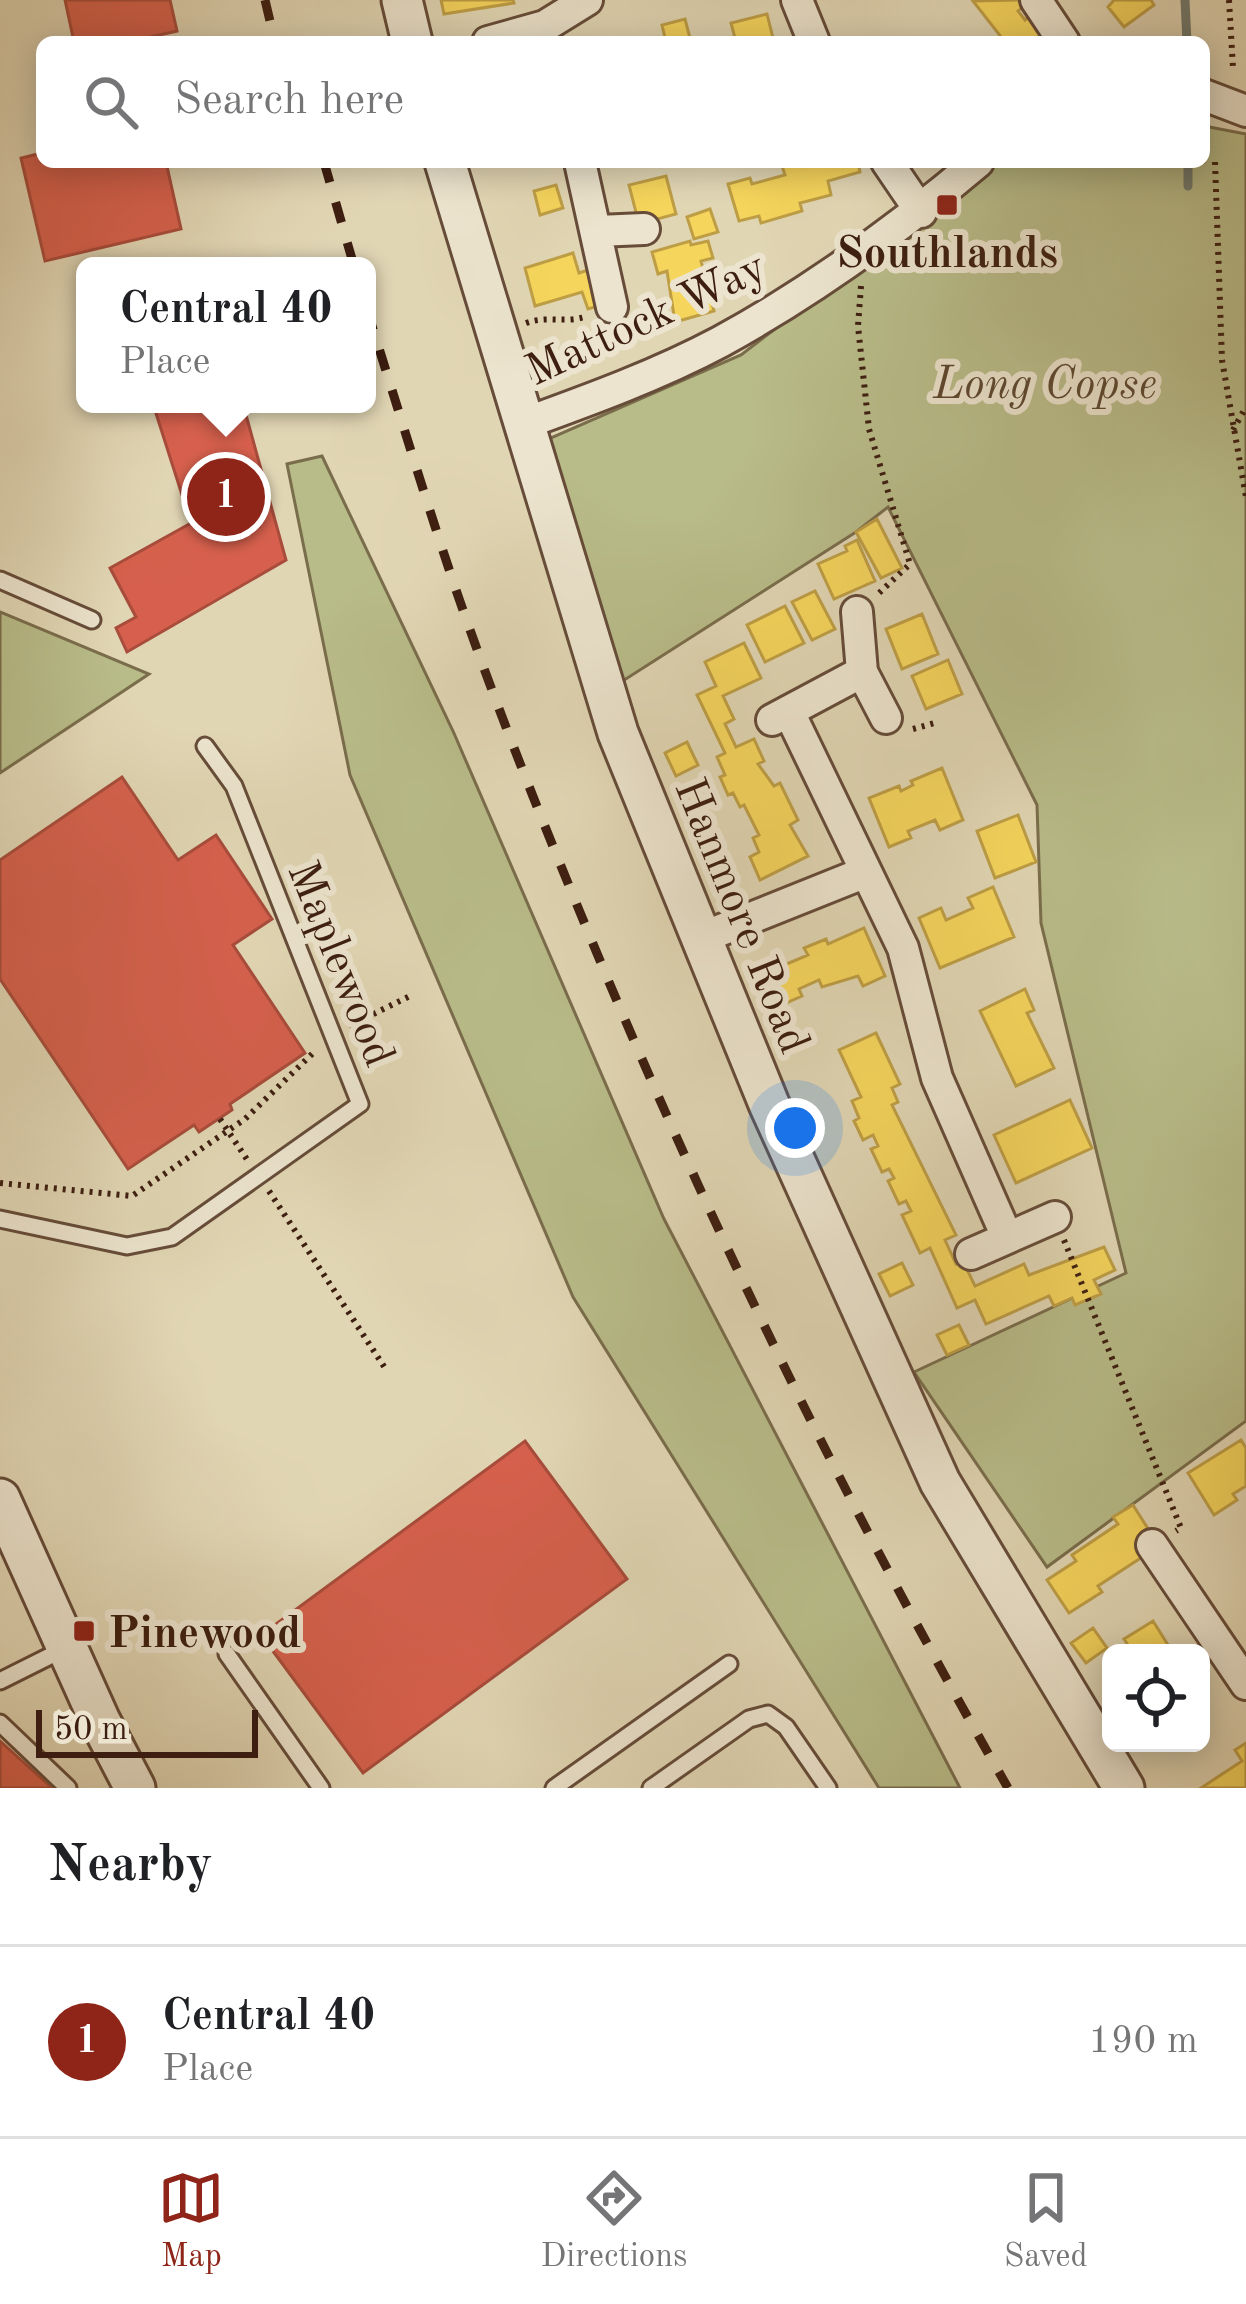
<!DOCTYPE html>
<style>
:root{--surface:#fff;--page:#f6f6f6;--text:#202124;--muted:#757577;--line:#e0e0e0;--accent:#8f2418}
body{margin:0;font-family:"Old Standard TT",serif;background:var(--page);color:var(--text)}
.controls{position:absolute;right:36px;bottom:36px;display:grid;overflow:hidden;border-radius:18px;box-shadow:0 6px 30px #0003}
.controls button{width:108px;height:108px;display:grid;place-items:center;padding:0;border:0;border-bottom:3px solid var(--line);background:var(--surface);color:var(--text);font:60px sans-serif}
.scale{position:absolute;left:36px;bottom:30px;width:222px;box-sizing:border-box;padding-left:12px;border:6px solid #3d1e10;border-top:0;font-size:33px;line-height:42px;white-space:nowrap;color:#3d1e10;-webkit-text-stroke:9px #ece4ce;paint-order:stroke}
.you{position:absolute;left:795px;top:1128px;width:42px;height:42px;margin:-30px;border:9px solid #fff;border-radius:50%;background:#1a73e8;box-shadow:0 0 0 18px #1a73e833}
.badge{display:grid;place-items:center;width:78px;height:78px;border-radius:50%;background:var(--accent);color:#fff;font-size:39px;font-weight:700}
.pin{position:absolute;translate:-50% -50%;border:6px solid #fff;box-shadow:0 3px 12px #0006}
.popup{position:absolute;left:76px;top:257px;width:300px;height:156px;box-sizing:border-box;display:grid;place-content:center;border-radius:18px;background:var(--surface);filter:drop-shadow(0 3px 9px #0005);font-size:39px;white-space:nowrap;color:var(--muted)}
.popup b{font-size:45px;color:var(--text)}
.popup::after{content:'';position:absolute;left:50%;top:100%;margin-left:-24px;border:24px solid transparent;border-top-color:var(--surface)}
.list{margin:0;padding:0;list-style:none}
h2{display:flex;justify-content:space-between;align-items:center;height:156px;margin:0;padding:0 48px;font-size:51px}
h2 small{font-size:39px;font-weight:400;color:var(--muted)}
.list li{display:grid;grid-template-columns:78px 1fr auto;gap:36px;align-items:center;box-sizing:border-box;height:192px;padding:0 48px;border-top:3px solid var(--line)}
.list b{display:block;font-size:45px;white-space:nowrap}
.list p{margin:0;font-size:39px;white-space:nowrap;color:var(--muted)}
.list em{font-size:39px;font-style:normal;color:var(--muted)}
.icon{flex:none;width:66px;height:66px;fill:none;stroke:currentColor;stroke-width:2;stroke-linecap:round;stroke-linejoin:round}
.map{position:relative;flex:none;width:1246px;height:1788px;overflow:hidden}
.search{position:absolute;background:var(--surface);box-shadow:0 6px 30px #0003;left:36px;right:36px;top:36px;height:132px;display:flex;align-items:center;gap:30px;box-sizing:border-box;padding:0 42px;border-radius:18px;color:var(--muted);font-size:45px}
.sheet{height:348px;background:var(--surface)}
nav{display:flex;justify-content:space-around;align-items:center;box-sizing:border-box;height:168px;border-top:3px solid var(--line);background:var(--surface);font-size:33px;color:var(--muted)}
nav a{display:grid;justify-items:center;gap:6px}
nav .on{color:var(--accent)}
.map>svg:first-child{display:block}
.green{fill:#b8bc89;stroke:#7a6d4c;stroke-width:3}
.homes{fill:#f6d55c;stroke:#be9e45;stroke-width:3}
.shops{fill:#d6604d;stroke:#a84c3b;stroke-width:3}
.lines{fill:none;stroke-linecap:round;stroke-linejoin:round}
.stream{stroke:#717b70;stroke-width:9}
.service-casing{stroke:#664c39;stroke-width:21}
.minor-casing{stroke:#664c39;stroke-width:36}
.tertiary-casing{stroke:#664c39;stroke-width:45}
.path{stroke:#3d1e10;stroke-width:6;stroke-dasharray:3 6;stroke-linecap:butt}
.service{stroke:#ece4ce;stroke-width:15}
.minor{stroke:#ece4ce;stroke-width:30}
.tertiary{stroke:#ece4ce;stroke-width:39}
.rail{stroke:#3d1e10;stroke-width:9;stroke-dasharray:21 21;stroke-linecap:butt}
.poi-dot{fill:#8f2418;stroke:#ece4ce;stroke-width:4.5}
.labels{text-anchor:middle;stroke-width:12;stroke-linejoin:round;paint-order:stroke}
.poi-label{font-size:45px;font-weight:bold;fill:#3d1e10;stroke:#ece4ce}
.street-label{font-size:45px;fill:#3d1e10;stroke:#ece4ce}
.park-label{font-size:45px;font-style:italic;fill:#5c462e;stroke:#ece4ce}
</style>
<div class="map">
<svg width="1246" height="1788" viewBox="0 0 1246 1788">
<rect width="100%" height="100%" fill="#e1d6b4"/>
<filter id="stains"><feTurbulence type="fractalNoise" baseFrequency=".00167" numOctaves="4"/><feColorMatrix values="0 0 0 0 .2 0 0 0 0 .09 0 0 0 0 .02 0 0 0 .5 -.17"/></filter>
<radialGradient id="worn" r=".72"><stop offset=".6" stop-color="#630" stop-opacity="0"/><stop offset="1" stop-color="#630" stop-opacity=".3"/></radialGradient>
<!-- green -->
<path class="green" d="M1204,126L1246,134V1421L1047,1567L914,1372L1126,1273L1041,923L1037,805L888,507L856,532L618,684L546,440L741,355L994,162H1204Z
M322,456L453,731L664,1219L960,1788H879L573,1297L350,775L287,464Z
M0,612L149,674L0,773Z"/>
<!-- homes -->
<path class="homes" d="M441,0H513L514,3L444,14Z
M1024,0L1027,4L1018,11L1025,20L1036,11L1050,28L1037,39L1040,42H1005L973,1Z
M1151,0L1154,5L1124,27L1108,7L1114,0Z
M767,14L774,42H736L731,23Z
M685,19L691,42H666L662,25Z
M796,162H858L860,172L828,181L831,195L800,203L802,211L761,223L759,216L739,221L728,184L750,178L752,184L785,175L782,166Z
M666,176L676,214L639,224L629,185Z
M556,185L563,208L540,215L534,191Z
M710,209L718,232L694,239L687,217Z
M690,241L691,245L708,241L713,258L701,261L714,311L675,322L667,271L658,274L652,252Z
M573,253L579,273L597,267L609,303L588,309L582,292L535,306L525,268Z
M877,519L902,568L881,578L856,532Z
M857,540L875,581L834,599L818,564L847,551L845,546Z
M815,591L835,629L812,640L792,602Z
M785,606L804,643L765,662L747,625Z
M922,614L938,654L902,669L886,629Z
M744,643L761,678L723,696L734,719L725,724L736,747L754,739L764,761L758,764L774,786L780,783L798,820L790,825L808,856L760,880L750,857L759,852L753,838L759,835L744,805L740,807L733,793L728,795L720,777L725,775L717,757L725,753L697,695L716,686L705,662Z
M948,660L962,694L926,709L912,676Z
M687,742L698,765L676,776L665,753Z
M942,768L963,820L940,830L935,820L908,831L911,838L889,847L869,798L899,786L901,791L913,785L911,781Z
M1018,815L1036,862L995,878L977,831Z
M993,887L1014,937L940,968L919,918L941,908L946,920L973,908L968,898Z
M864,928L885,976L863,986L858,976L822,987L819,980L799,989L802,996L777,1007L763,974L808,955L804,948L826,939L828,944Z
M1025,989L1034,1010L1027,1013L1054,1068L1016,1086L980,1011Z
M876,1033L900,1084L892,1088L898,1102L892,1105L956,1235L945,1240L956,1264L963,1261L975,1286L1024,1264L1029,1275L1104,1247L1115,1270L1094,1280L1101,1294L1075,1305L1072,1298L1054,1306L1049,1296L986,1324L975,1300L957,1308L930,1248L920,1253L902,1215L911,1211L906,1201L899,1204L888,1181L894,1178L889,1169L882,1172L871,1149L878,1146L873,1135L863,1140L854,1121L859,1118L852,1101L861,1097L839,1050Z
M1070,1100L1092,1148L1016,1183L994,1135Z
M902,1263L913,1285L890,1296L879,1274Z
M959,1325L969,1345L947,1355L937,1335Z
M1241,1440L1246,1448V1486L1233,1494L1237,1500L1214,1515L1188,1473Z
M1133,1505L1159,1546L1098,1586L1102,1592L1069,1613L1047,1580L1076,1561L1072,1555L1118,1524L1113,1517Z
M1153,1621L1173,1653H1133L1124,1639Z
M1093,1628L1107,1648L1086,1663L1071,1643Z
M1246,1743V1788H1201L1242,1761L1235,1750Z"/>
<!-- shops -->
<path class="shops" d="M65,0H170L177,31L128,42H74Z
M42,153V162H166L181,229L45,261L21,158Z
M153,404H243L286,560L127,652L116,628L136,617L110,568L191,523Z
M122,777L178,860L216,835L272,919L233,945L305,1053L230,1104L232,1110L199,1132L194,1125L128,1169L0,979V860Z
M525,1441L627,1579L363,1773L261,1635Z
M0,1741L52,1788H0Z"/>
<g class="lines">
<!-- stream -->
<path class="stream" d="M1185,0L1187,42
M1188,186V162"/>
<!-- service casing -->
<g class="service-casing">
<path id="service" d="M0,580L92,620
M0,1219L127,1246L172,1237L360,1104L234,786L205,746
M227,1654L321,1788
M0,1681L64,1649
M0,1723L68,1788
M554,1788L729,1664
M651,1788L749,1719L768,1714L786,1727L828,1788"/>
</g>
<!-- minor casing -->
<g class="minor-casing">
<path id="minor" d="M797,0L814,42
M1036,0L1064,42
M488,42L545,26L587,0
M1204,95L1246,111
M580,162L612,307
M887,162L921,212
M598,231L644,229
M523,424C589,400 658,375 720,342C813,291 897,230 978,162
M857,612L862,672L886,718
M789,712L903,948L937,1078L1007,1237
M772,720L862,672
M701,938L866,872
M971,1254L1055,1217
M1152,1545L1246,1684"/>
</g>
<!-- tertiary casing -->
<g class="tertiary-casing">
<path id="tertiary" d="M402,0L412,42
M445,162L618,733L769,1104L940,1482L1124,1788
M0,1499L100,1721L135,1788"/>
</g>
<!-- path -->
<path class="path" d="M1229,0L1233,68
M1215,162L1222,360L1246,497
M861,286L858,326L869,429L910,564L878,594
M526,323C548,315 565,324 588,316
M1233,430L1246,407
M913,729L938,722
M349,1026L410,996
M220,1119L248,1161
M0,1183L132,1196L245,1119L314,1052
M269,1191L385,1368
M1064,1240L1181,1528L1176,1531"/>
<!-- service -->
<use href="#service" class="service"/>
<!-- minor -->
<use href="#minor" class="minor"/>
<!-- tertiary -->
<use href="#tertiary" class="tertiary"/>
<!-- rail -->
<path class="rail" d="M265,0L275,42
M324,162L354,266
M367,310C396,402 424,495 455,587C500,718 553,848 606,975C724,1255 857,1525 1008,1788"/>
</g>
<!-- markers -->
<g class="poi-dot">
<rect x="935" y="193" width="24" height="24" rx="6"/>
<rect x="72" y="1619" width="24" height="24" rx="6"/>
</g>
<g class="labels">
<!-- poi labels -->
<g class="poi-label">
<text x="947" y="267">Southlands</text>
<text x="108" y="1647" text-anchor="start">Pinewood</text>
</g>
<!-- street labels -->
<g class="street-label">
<text transform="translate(645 317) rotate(-25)" y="16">Mattock Way</text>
<text transform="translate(744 915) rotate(68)" y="16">Hanmore Road</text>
<text transform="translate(343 963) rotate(68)" y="16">Maplewood</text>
</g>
<!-- park labels -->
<g class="park-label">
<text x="1045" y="398">Long Copse</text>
</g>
</g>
<rect width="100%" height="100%" filter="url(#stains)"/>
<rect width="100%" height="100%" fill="url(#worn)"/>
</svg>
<div class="controls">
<button><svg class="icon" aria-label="locate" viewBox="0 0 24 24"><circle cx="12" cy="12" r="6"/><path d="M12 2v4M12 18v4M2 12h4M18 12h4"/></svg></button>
</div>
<div class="scale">50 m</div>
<div class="you"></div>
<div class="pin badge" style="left:226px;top:497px">1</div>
<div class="popup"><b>Central 40</b>Place</div>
<div class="search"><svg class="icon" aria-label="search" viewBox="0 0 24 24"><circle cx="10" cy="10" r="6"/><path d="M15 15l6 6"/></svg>Search here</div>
</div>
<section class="sheet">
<h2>Nearby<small></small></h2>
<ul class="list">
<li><span class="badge">1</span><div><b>Central 40</b><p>Place</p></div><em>190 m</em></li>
</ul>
</section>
<nav>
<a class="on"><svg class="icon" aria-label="map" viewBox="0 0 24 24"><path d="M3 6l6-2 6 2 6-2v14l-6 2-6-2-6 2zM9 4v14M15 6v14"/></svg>Map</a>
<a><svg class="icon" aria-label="directions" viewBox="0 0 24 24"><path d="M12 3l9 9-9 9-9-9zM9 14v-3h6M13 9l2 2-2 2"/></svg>Directions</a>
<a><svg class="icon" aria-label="saved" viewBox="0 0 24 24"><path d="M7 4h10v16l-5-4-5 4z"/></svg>Saved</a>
</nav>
